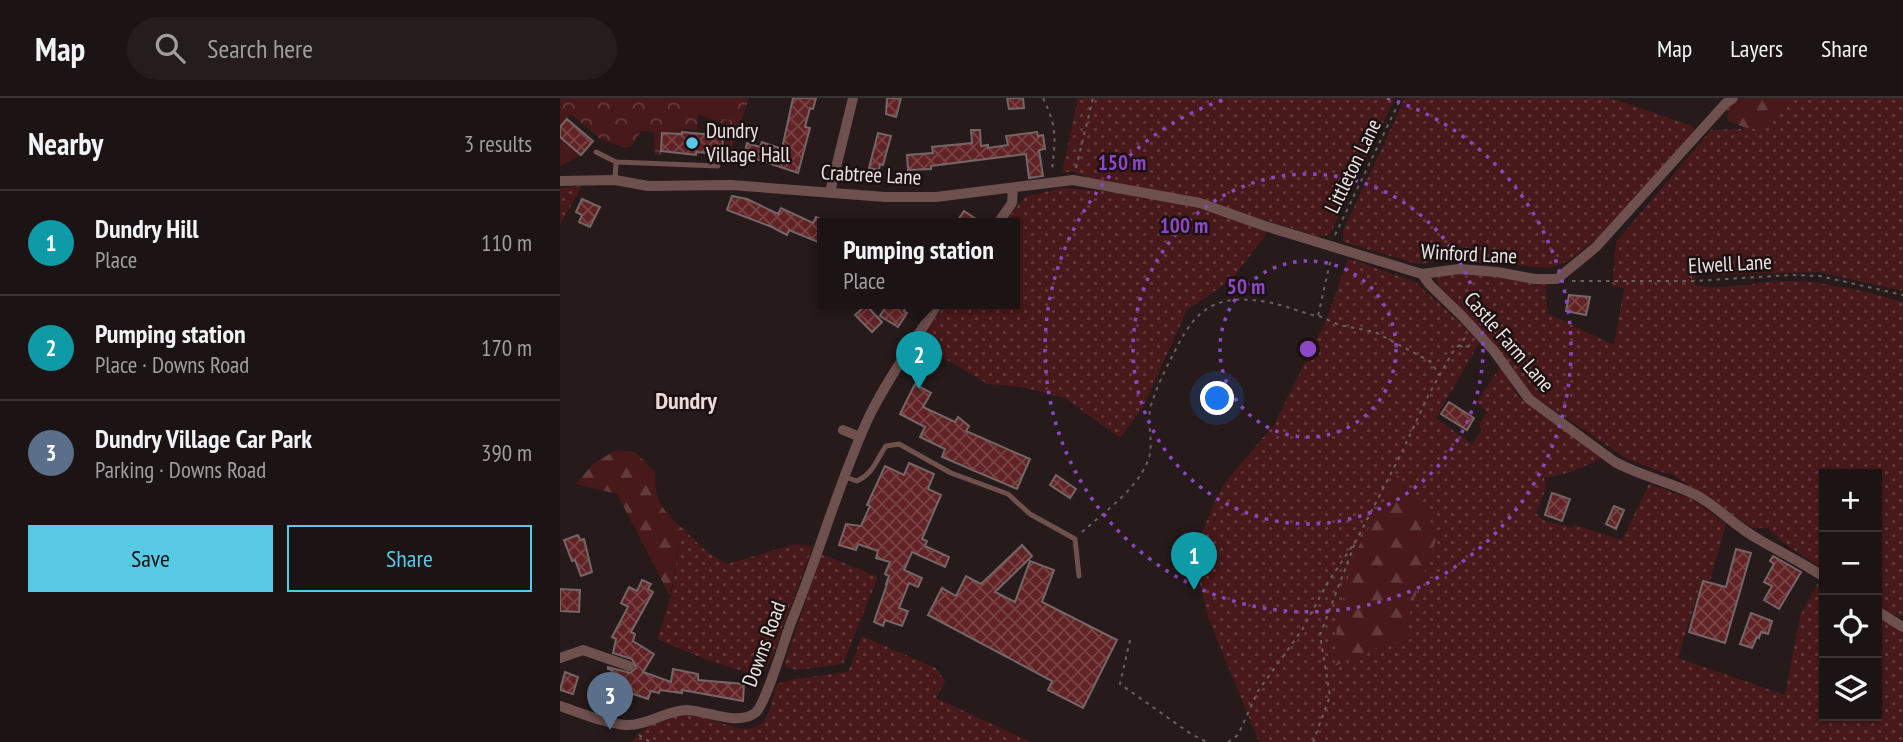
<!DOCTYPE html>
<meta charset="utf-8">
<style>
:root{--surface:#1c1414;--page:#251d1d;--text:#f1f3f6;--muted:#a09ea0;--line:#3a3334;--accent:#58c9e4}
body{margin:0;font-family:"PT Sans Narrow",sans-serif;background:var(--page);color:var(--text)}
.controls{position:absolute;right:21px;bottom:21px;display:grid;overflow:hidden;border-radius:0px;box-shadow:0 2px 5px #0004}
.controls button{width:63px;height:63px;display:grid;place-items:center;padding:0;border:0;border-bottom:2px solid var(--line);background:var(--surface);color:var(--text);font:35px sans-serif}
.you{position:absolute;left:658px;top:301px;width:24px;height:24px;margin:-18px;border:5px solid #fff;border-radius:50%;background:#1a73e8;box-shadow:0 0 0 10px #1a73e833}
.badge{display:grid;place-items:center;width:46px;height:46px;border-radius:50%;background:var(--accent);color:#fff;font-size:23px;font-weight:700}
.pin{position:absolute;translate:-50% -58px;filter:drop-shadow(0 2px 4px #0008)}
.pin::after{content:'';position:absolute;top:37px;width:24px;height:21px;background:inherit;clip-path:polygon(0 0,100% 0,50% 100%)}
.popup{position:absolute;left:257px;top:120px;width:203px;height:91px;box-sizing:border-box;display:grid;place-content:center;border-radius:0px;background:var(--surface);filter:drop-shadow(0 2px 5px #0005);font-size:23px;white-space:nowrap;color:var(--muted)}
.popup b{font-size:26px;color:var(--text)}
.popup::after{content:'';position:absolute;left:50%;top:100%;margin-left:-14px;border:14px solid transparent;border-top-color:var(--surface)}
.list{margin:0;padding:0;list-style:none}
h2{display:flex;justify-content:space-between;align-items:center;height:91px;margin:0;padding:0 28px;font-size:30px}
h2 small{font-size:23px;font-weight:400;color:var(--muted)}
.list li{display:grid;grid-template-columns:46px 1fr auto;gap:21px;align-items:center;box-sizing:border-box;height:105px;padding:0 28px;border-top:2px solid var(--line)}
.list b{display:block;font-size:26px;white-space:nowrap}
.list p{margin:0;font-size:23px;white-space:nowrap;color:var(--muted)}
.list em{font-size:23px;font-style:normal;color:var(--muted)}
.actions{display:flex;gap:14px;padding:21px 28px}
.actions a{flex:1;padding:16px 0;border:2px solid var(--accent);border-radius:0px;text-align:center;font-size:24px;color:var(--accent)}
.actions .main{background:var(--accent);color:#111}
.icon{flex:none;width:38px;height:38px;fill:none;stroke:currentColor;stroke-width:2;stroke-linecap:round;stroke-linejoin:round}
.map{position:relative;flex:none;width:1343px;height:644px;overflow:hidden}
header{display:flex;align-items:center;gap:42px;box-sizing:border-box;height:98px;padding:0 35px;background:var(--surface);border-bottom:2px solid var(--line)}
header strong{font-size:33px}
nav{display:flex;gap:38px;margin-inline-start:auto;font-size:24px}
.search{width:490px;height:63px;background:var(--page);display:flex;align-items:center;gap:18px;box-sizing:border-box;padding:0 24px;border-radius:38px;color:var(--muted);font-size:26px}
main{display:flex}
aside{flex:1;background:var(--surface)}
.map>svg:first-child{display:block}
.grass{fill:url(#grass-dots);fill-rule:evenodd}
.forest{fill:url(#forest-firs)}
.park{fill:url(#park-crowns)}
.pitch{fill:#48191b}
.building{fill:url(#building-cross-hatch);stroke:#756666;stroke-width:2}
.lines{fill:none;stroke-linecap:round;stroke-linejoin:round}
.path{stroke:#6b6060;stroke-width:2;stroke-dasharray:3.5 5;stroke-linecap:butt}
.service{stroke:#6e504f;stroke-width:5}
.minor{stroke:#6e504f;stroke-width:10}
.ring{fill:none;stroke:#8c47c4;stroke-width:3.5;stroke-dasharray:3.5 7}
.poi-dot{fill:#58c9e4;stroke:#1c1111;stroke-width:2.5}
.labels{text-anchor:middle;stroke-width:5;stroke-linejoin:round;paint-order:stroke}
.poi-label{font-size:21px;fill:#ebe2e2;stroke:#1c1111;text-anchor:start}
.street-label{font-size:21px;fill:#ebe2e2;stroke:#1c1111}
.quarter-label{font-size:24px;font-weight:bold;fill:#ebdad9;stroke:#1c1111}
.centre{fill:#8c47c4;stroke:#1c1111;stroke-width:3.5}
.ring-label{font-size:21px;text-anchor:middle;font-weight:bold;fill:#8c47c4;stroke:#1c1111;stroke-width:5;stroke-linejoin:round;paint-order:stroke}
</style>
<header>
<strong>Map</strong>
<div class="search"><svg class="icon" aria-label="search" viewBox="0 0 24 24"><circle cx="10" cy="10" r="6"/><path d="M15 15l6 6"/></svg>Search here</div>
<nav><a>Map</a><a>Layers</a><a>Share</a></nav>
</header>
<main>
<aside>
<h2>Nearby<small>3 results</small></h2>
<ul class="list">
<li><span class="badge" style="background:#0f9aa8">1</span><div><b>Dundry Hill</b><p>Place</p></div><em>110 m</em></li>
<li><span class="badge" style="background:#0f9aa8">2</span><div><b>Pumping station</b><p>Place · Downs Road</p></div><em>170 m</em></li>
<li><span class="badge" style="background:#5c6f8a">3</span><div><b>Dundry Village Car Park</b><p>Parking · Downs Road</p></div><em>390 m</em></li>
</ul>
<div class="actions"><a class="main">Save</a><a>Share</a></div>
</aside>
<div class="map">
<svg width="1343" height="644" viewBox="0 0 1343 644">
<defs>
<pattern id="grass-dots" width="8" height="8" patternUnits="userSpaceOnUse" patternTransform="scale(1.75)"><rect width="8" height="8" fill="#48191b"/><path d="M2 2h.1M6 6h.1" fill="none" stroke="#633a3c" stroke-width="1.8" stroke-linecap="round"/></pattern>
<pattern id="forest-firs" width="22" height="20" patternUnits="userSpaceOnUse" patternTransform="scale(1.75)"><rect width="22" height="20" fill="#48191b"/><path d="M5 1l3.5 6h-7zM16 11l3.5 6h-7z" fill="#633a3c"/></pattern>
<pattern id="park-crowns" width="20" height="18" patternUnits="userSpaceOnUse" patternTransform="scale(1.75)"><rect width="20" height="18" fill="#48191b"/><path d="M2 6a3 3 0 1 1 6 0M12 15a3 3 0 1 1 6 0" fill="none" stroke="#633a3c"/></pattern>
<pattern id="building-cross-hatch" width="8" height="8" patternUnits="userSpaceOnUse" patternTransform="scale(1.75)"><rect width="8" height="8" fill="#622326"/><path d="M0 0l8 8M0 8l8-8" fill="none" stroke="#794345"/></pattern>
</defs>
<rect width="100%" height="100%" fill="#261a1a"/>
<!-- grass -->
<path class="grass" d="M518,0H835L770,136L765,138H756L634,99L537,84L512,73L502,75Z
M845,0H1051L1135,29L1133,34L1039,139L1008,163L989,170L892,162L858,166L783,144V133Z
M1228,0H1343V193L1259,174L1135,177V187C1164,192 1196,184 1226,183C1261,182 1309,194 1343,204V517L1340,519L1330,516L1317,507V376H1264V472L1225,446L1208,430H1192L1112,376L1101,374L1067,361L972,297L932,244L878,187L876,182L880,176C915,173 950,180 986,186L987,215L1054,247L1064,190L1052,188L1056,144L1151,32L1200,30Z
M22,88L0,127V90Z
M501,90C542,92 602,99 641,111C663,117 685,126 708,134L672,181L627,212L583,309L560,340L505,300L461,289L428,286L358,245L386,205H455V125H444L465,99Z
M788,160L855,184L906,230L919,245L876,320L912,346L922,332L919,327L927,314L917,304L940,269L959,299L1042,360L1012,374L984,380L986,390L976,415L983,422L1012,429L1015,427L1062,442L1089,386L1132,401L1166,426L1150,483L1142,482L1118,560L1225,597L1240,518L1260,481L1264,484V618H1317V518L1343,534V644H699L648,519L633,456L656,401L667,382L714,327L767,221ZM838,378L848,397L868,415L876,442L850,513L844,544L818,549L775,567Z
M122,430L145,452L167,466L232,447L253,448L210,565L200,578L152,564L97,541L111,498Z
M262,456L318,479L283,566L237,572L225,569V563Z
M302,538L376,570L385,583L376,600L471,644H72C85,625 115,613 139,618C160,621 187,643 205,621C212,612 212,596 217,586L234,581L288,574Z"/>
<!-- forest -->
<path class="forest" d="M1181,0H1228L1200,31H1189L1168,23L1167,10Z
M56,352L75,354L95,374C95,403 101,411 122,430L110,498L57,396L16,386L33,366Z
M838,377L848,397L868,415L876,442L850,513L844,544L818,549L775,568L777,524L794,457Z"/>
<!-- park -->
<path class="park" d="M0,0H189L170,56L165,57L166,27L138,16L137,32L123,31L122,36L102,35L101,57H95L94,34L81,33L72,48L66,50L40,41L11,16L0,29Z
M0,39L21,57L0,68Z"/>
<!-- pitch -->
<path class="pitch" d="M104,0H178L169,23Z"/>
<!-- building -->
<path class="building" d="M233,0H256L253,11L250,10L245,29L250,30L238,75L184,57L187,45L200,49L202,44L222,51Z
M327,0H341L336,19L326,16Z
M447,0H463L464,10L449,11Z
M7,21L33,43L21,57L0,39V29Z
M411,32H420L421,48L428,47V50L448,47L446,38L477,34L478,38L483,37L485,51L479,52L483,78L469,80L466,56L371,68V71L348,72L347,57L373,55L372,49L412,45Z
M122,34L163,38L162,56L136,54V57L101,53L102,35L122,36Z
M318,35L331,38L323,67L320,66L319,72L309,70Z
M172,98L187,101L218,116L221,110L253,125L256,119L263,122V146L229,132L227,137L212,129L167,112Z
M22,101L40,109L30,129L19,124L22,117L16,114Z
M404,113L422,125H396Z
M1009,197L1030,199L1026,217L1006,213Z
M328,205H349L344,213L347,215L338,229L320,218Z
M306,207L322,224L312,234L295,217Z
M355,286L371,295L363,309L395,324L398,319L409,328L406,333L470,361L457,391L382,359L385,351L360,339L365,329L340,316Z
M889,304L914,320L907,332L881,316Z
M349,365L374,376L368,391L381,397L362,441L367,443L365,448L389,459L385,469L352,454L344,472L362,480L358,489L349,485L339,510L348,513L342,528L325,522L323,528L314,524L327,486H326L329,478L325,476L330,464L316,460L318,453L298,446L296,452L279,447L286,426L301,428L310,408L307,407L325,368L344,377Z
M496,377L516,391L510,400L490,387Z
M992,395L1010,401L1002,423L985,417Z
M1054,408L1064,412L1056,431L1046,426Z
M18,437L20,442L24,441L32,474L21,478L15,462L12,463L4,442Z
M462,447L472,458L435,494L455,504L470,463L494,472L482,504L557,542L523,610L488,592L492,583L368,517L382,490L396,498L406,478L421,486Z
M1176,451L1191,455L1165,545L1129,534L1143,483L1166,489Z
M1213,458L1241,474L1219,511L1204,502L1212,488L1204,484L1214,466L1210,463Z
M82,482L91,486L88,491L93,494L71,534L75,536L73,543L94,556L83,574L111,584L113,571L138,576V582L184,586L183,603L122,592V595L100,592L99,595L91,593L88,601L58,591L55,599L46,596L52,572L48,571V569L70,575L76,570L72,561L53,555L56,541L52,539L68,509L61,505L69,489L77,493Z
M0,491L20,492L19,514L0,513Z
M1191,515L1212,523L1208,536L1201,534L1199,540L1197,539L1192,550L1180,546Z
M5,574L18,579L13,596L0,592Z"/>
<g class="lines">
<!-- path -->
<path class="path" d="M483,0C498,31 495,41 492,73
M516,70L533,0
M775,137L841,0
M1012,183H1134L1232,177L1260,178L1343,197
M759,218L779,227L815,234L871,264L879,277
M899,248L908,249L912,244
M522,434C544,414 575,393 587,365C595,348 587,330 590,312C594,293 608,266 617,249C638,207 660,196 707,204C725,207 741,215 758,218L771,160
M570,542L560,586L631,636L647,644
M79,637L90,644
M668,644L678,637L698,593L742,532L768,484L797,441L842,354L868,298L892,255L905,240
M753,644L770,598L760,537L795,445"/>
<!-- service -->
<path class="service" d="M36,54L56,64
M55,82L56,64L158,68
M285,379L297,383C314,375 316,362 326,348L339,346L391,375L448,396L470,416L515,441L519,478"/>
<!-- minor -->
<path class="minor" d="M0,83L55,82L88,88L171,87L325,99H376L513,82L640,105L705,128L862,176L899,171L937,174L975,181H997L1036,149L1165,6L1173,0
M270,94L293,0
M438,125L452,105L453,90
M862,176L870,187L903,219L934,253L969,301L1055,364C1081,378 1110,384 1136,397C1158,409 1176,429 1198,441C1220,454 1243,465 1264,479
M283,332L300,339
M1317,513L1343,529
M0,560L23,552L69,568
M0,608C21,615 44,625 66,627C87,628 106,612 127,612C148,613 177,628 195,615C206,607 225,539 232,522C259,456 278,387 307,323C326,282 355,244 378,205"/>
</g>
<!-- distance rings -->
<g class="ring">
<circle cx="748" cy="251" r="88"/>
<circle cx="748" cy="251" r="175"/>
<path d="M827 0A263 263 0 1 1 669 0"/>
</g>
<!-- markers -->
<circle class="poi-dot" cx="132" cy="45" r="7"/>
<g class="labels">
<!-- poi labels -->
<g class="poi-label">
<text x="146" y="40">Dundry<tspan x="146" dy="24">Village Hall</tspan></text>
</g>
<!-- street labels -->
<g class="street-label">
<text transform="translate(793 68) rotate(-64)" y="7">Littleton Lane</text>
<text transform="translate(311 77) rotate(3)" y="7">Crabtree Lane</text>
<text transform="translate(909 156) rotate(3)" y="7">Winford Lane</text>
<text transform="translate(1170 166) rotate(-3)" y="7">Elwell Lane</text>
<text transform="translate(949 244) rotate(49)" y="7">Castle Farm Lane</text>
<text transform="translate(204 546) rotate(-70)" y="7">Downs Road</text>
</g>
<!-- quarter labels -->
<g class="quarter-label">
<text x="126" y="311">Dundry</text>
</g>
</g>
<circle cx="748" cy="251" r="10" class="centre"/>
<g class="ring-label">
<text x="562" y="72">150 m</text>
<text x="624" y="135">100 m</text>
<text x="686" y="196">50 m</text>
</g>
</svg>
<div class="controls">
<button>+</button>
<button>−</button>
<button><svg class="icon" aria-label="locate" viewBox="0 0 24 24"><circle cx="12" cy="12" r="6"/><path d="M12 2v4M12 18v4M2 12h4M18 12h4"/></svg></button>
<button><svg class="icon" aria-label="layers" viewBox="0 0 24 24"><path d="M12 4l9 5-9 5-9-5zM3 14l9 5 9-5"/></svg></button>
</div>
<div class="you"></div>
<div class="pin badge" style="left:634px;top:492px;background:#0f9aa8">1</div>
<div class="pin badge" style="left:359px;top:291px;background:#0f9aa8">2</div>
<div class="popup"><b>Pumping station</b>Place</div>
<div class="pin badge" style="left:50px;top:632px;background:#5c6f8a">3</div>
</div>
</main>
